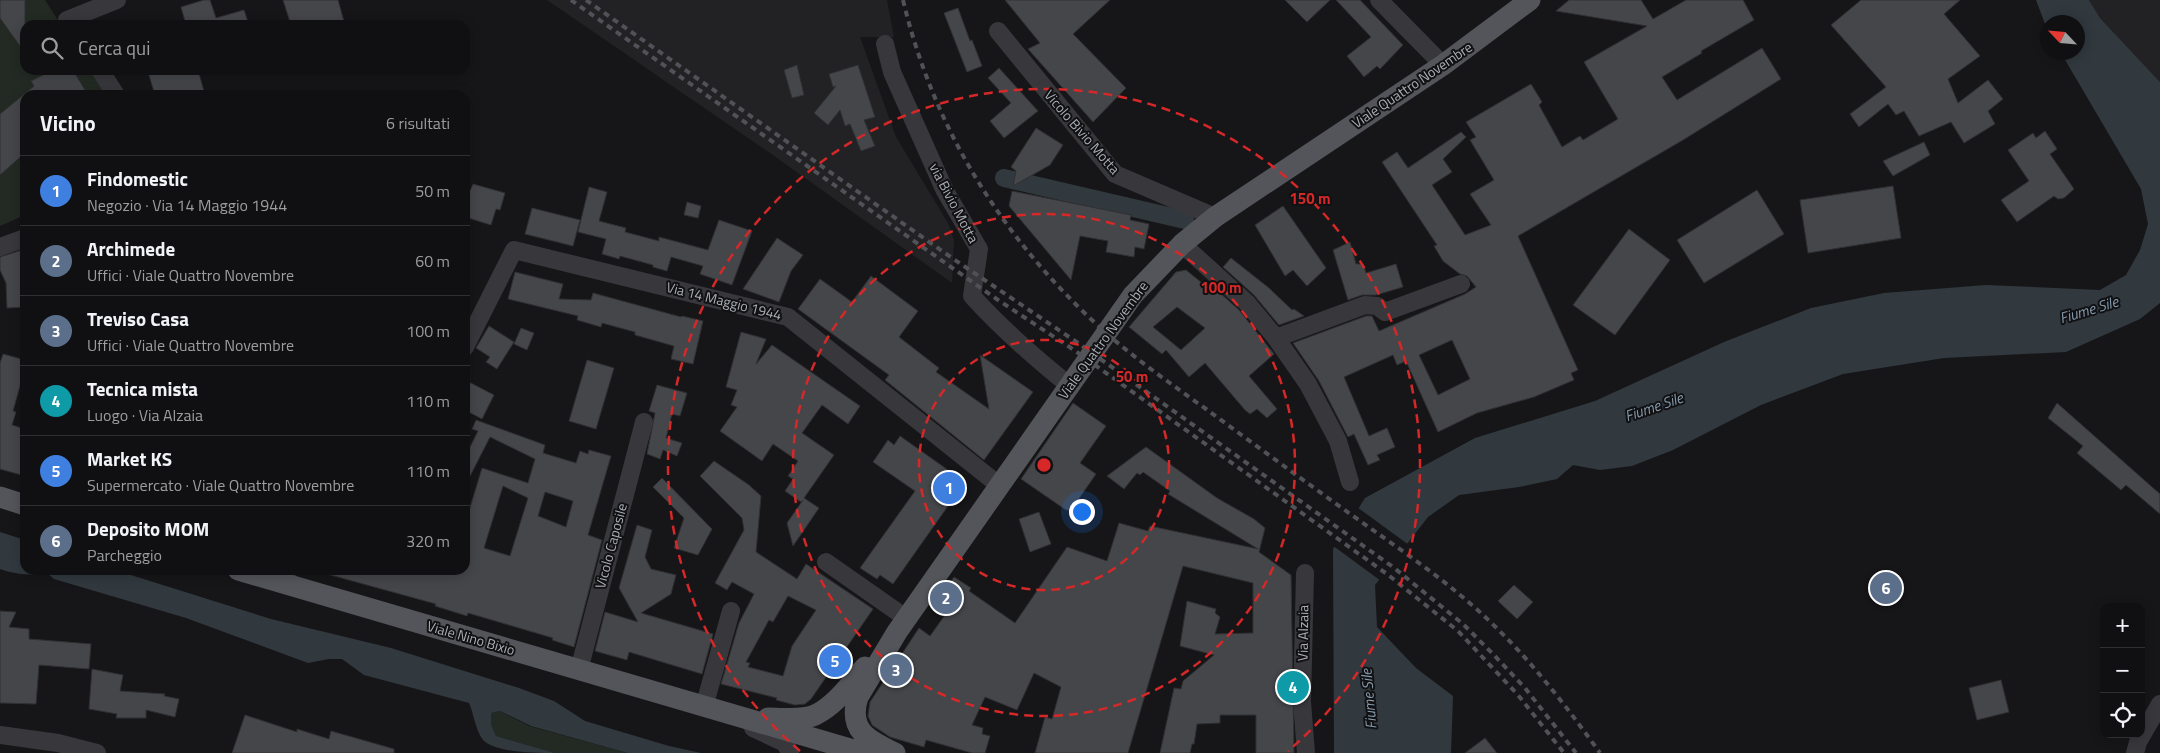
<!DOCTYPE html>
<html lang="it">
<meta charset="utf-8">
<style>
:root{--surface:#101012;--page:#19191b;--text:#f1f3f6;--muted:#9c9d9f;--line:#303032;--accent:#db2777}
body{margin:0;font-family:"Titillium Web",sans-serif;background:var(--page);color:var(--text)}
.controls{position:absolute;right:15px;bottom:15px;display:grid;overflow:hidden;border-radius:10px;box-shadow:0 2px 12px #0003}
.controls button{width:45px;height:45px;display:grid;place-items:center;padding:0;border:0;border-bottom:1px solid var(--line);background:var(--surface);color:var(--text);font:25px sans-serif}
.compass{position:absolute;left:2040px;top:15px;width:45px;height:45px;border-radius:50%;background:var(--surface);box-shadow:0 2px 12px #0003;rotate:296deg}
.you{position:absolute;left:1081px;top:511px;width:18px;height:18px;margin:-12px;border:4px solid #fff;border-radius:50%;background:#1a73e8;box-shadow:0 0 0 8px #1a73e833}
.badge{display:grid;place-items:center;width:32px;height:32px;border-radius:50%;background:var(--accent);color:#fff;font-size:16px;font-weight:700}
.pin{position:absolute;translate:-50% -50%;border:2px solid #fff;box-shadow:0 1px 5px #0006}
.list{margin:0;padding:0;list-style:none}
h2{display:flex;justify-content:space-between;align-items:center;height:65px;margin:0;padding:0 20px;font-size:21px}
h2 small{font-size:16px;font-weight:400;color:var(--muted)}
.list li{display:grid;grid-template-columns:32px 1fr auto;gap:15px;align-items:center;box-sizing:border-box;height:70px;padding:0 20px;border-top:1px solid var(--line)}
.list b{display:block;font-size:19px;white-space:nowrap}
.list p{margin:0;font-size:16px;white-space:nowrap;color:var(--muted)}
.list em{font-size:16px;font-style:normal;color:var(--muted)}
.icon{flex:none;width:28px;height:28px;fill:none;stroke:currentColor;stroke-width:2;stroke-linecap:round;stroke-linejoin:round}
.map{position:relative;flex:none;width:2160px;height:753px;overflow:hidden}
.search{position:absolute;background:var(--surface);box-shadow:0 2px 12px #0003;left:20px;top:20px;width:450px;height:55px;display:flex;align-items:center;gap:12px;box-sizing:border-box;padding:0 18px;border-radius:15px;color:var(--muted);font-size:19px}
.panel{position:absolute;background:var(--surface);box-shadow:0 2px 12px #0003;left:20px;top:90px;width:450px;height:485px;border-radius:15px}
.map>svg:first-child{display:block}
.built{fill:#222224}
.green{fill:#232a23}
.water{fill:#31393f}
.pier{fill:#161618}
.lines{fill:none;stroke-linecap:round;stroke-linejoin:round}
.canal{stroke:#31393f;stroke-width:18}
.building{fill:#45464a;stroke:#303033;fill-rule:evenodd}
.minor{stroke:#38383c;stroke-width:18}
.major{stroke:#54555b;stroke-width:21}
.rail{stroke:#515257;stroke-width:4;stroke-dasharray:6 5;stroke-linecap:butt}
.ring{fill:none;stroke:#d62828;stroke-width:2.5;stroke-dasharray:9 6}
.labels{text-anchor:middle;stroke-width:4;stroke-linejoin:round;paint-order:stroke}
.street-label{font-size:14px;fill:#aaaeb6;stroke:#111113}
.water-label{font-size:15px;font-style:italic;fill:#859bad;stroke:#111113}
.centre{fill:#d62828;stroke:#111113;stroke-width:2.5}
.ring-label{font-size:15px;text-anchor:middle;font-weight:bold;fill:#d62828;stroke:#111113;stroke-width:4;stroke-linejoin:round;paint-order:stroke}
</style>
<div class="map">
<svg width="2160" height="753" viewBox="0 0 2160 753">
<rect width="100%" height="100%" fill="#161618"/>
<!-- built -->
<path class="built" d="M547,0H887L894,37H860L896,137L948,223L954,240L952,283L770,153Z
M2089,0H2160V82L2100,18Z"/>
<!-- green -->
<path class="green" d="M0,0H45L61,25H25V70H90L106,95H25V215L0,226Z
M500,711L529,726L628,753H555L496,736L491,724V713Z"/>
<!-- water -->
<path class="water" d="M2036,0H2089L2100,18L2160,82V303L2140,319L2066,352L1944,358L1843,374L1761,405L1673,450L1632,466L1600,470L1573,465L1557,479L1519,487L1459,495L1428,517L1375,585L1377,627L1416,668L1453,696L1451,753H1334L1333,549L1365,498L1475,438L1595,401L1724,342L1811,308L1884,293L1986,285L2100,290L2126,275L2140,250L2148,224L2141,189L2061,53L2078,52V22H2048L2047,29Z
M0,532L25,540V570H115L271,619L391,648L519,688L554,701L585,721L669,746L701,753H628L531,726L500,711L491,713V724L496,736L555,753C537,753 496,753 483,740C475,729 474,714 469,703L364,675L342,659H329L308,663L186,618L54,579L48,574C30,575 17,575 0,569Z"/>
<!-- pier -->
<path class="pier" d="M1357,507L1409,545L1381,581L1332,545Z"/>
<g class="lines">
<!-- canal -->
<path class="canal" d="M1004,178L1185,220"/>
</g>
<!-- building -->
<path class="building" d="M0,0H25V53L0,18Z
M204,0H210L216,18L244,10L249,25H186L181,7Z
M283,0H338L345,25H291Z
M1005,0H1110L1073,34L1126,88L1093,122L1028,49L1040,43Z
M1285,0H1330L1307,22Z
M1336,0H1360L1403,45L1380,69L1377,66L1364,77L1347,56L1371,37Z
M1569,0H1641L1653,19L1686,0H1743L1754,20L1701,51L1702,53L1662,77L1677,100L1762,48L1781,79L1683,140L1518,236L1578,370L1571,373L1574,380L1534,397L1477,413L1438,432L1406,361L1397,365L1393,355L1344,377L1369,436L1387,428L1395,447L1377,455L1380,460L1368,465L1354,434L1348,437L1319,381L1293,343L1366,316H1372L1379,331L1465,294L1476,287L1467,276L1460,274L1443,261L1434,246L1437,245L1382,162L1397,152L1408,168L1461,132L1466,137L1443,159L1452,172L1432,185L1465,235L1491,225L1470,194L1494,180L1470,140L1476,137L1466,122L1531,84L1542,102L1539,105L1562,147L1580,136L1583,140L1618,119L1584,62L1647,26L1556,11ZM1452,340L1470,379L1438,395L1419,355Z
M1861,0H1960L1944,14L1980,56L1948,79L1958,103L1988,80L2003,99L1988,111L1995,124L1964,143L1951,122L1919,136L1904,111L1896,115L1888,104L1859,127L1850,114L1886,87L1831,25Z
M958,8L970,41L972,40L982,66L967,72L944,13Z
M797,65L804,95L792,98L784,70Z
M858,65L875,117L864,120L875,146L861,151L850,124L845,126L840,110L828,125L814,113L836,86L833,87L829,74Z
M999,68L1038,111L1004,138L990,121L1011,103L988,78Z
M53,70H73L88,95H25V153L0,175V114L34,86L31,81Z
M156,70H198L205,95H155L148,72Z
M1036,128L1063,145L1050,165L1013,186L1016,171L1011,167Z
M2045,131L2057,149L2050,154L2074,189L2064,198L2058,199L2054,196L2017,222L2001,200L2029,181L2008,150L2033,133L2036,138Z
M1924,142L1930,155L1893,176L1883,161Z
M473,184L505,193L500,210L496,209L491,225L465,217L469,204L465,203V198L467,190L470,191Z
M1893,186L1901,238L1808,253L1800,200Z
M589,187L607,192L599,221L626,228L625,232L659,241V237L708,250L719,220L752,231L732,285L700,274L703,266L671,257L667,271L653,267V265L620,256L619,259L602,254L606,239L578,232Z
M1757,190L1784,234L1704,283L1677,240Z
M1012,191L1131,215L1130,220L1149,224L1144,249L1135,247L1134,257L1106,252L1108,241L1080,236L1071,280L1009,206Z
M687,202L701,206L698,218L684,215Z
M1283,206L1326,268L1307,286L1293,270L1285,276L1255,225Z
M532,208L580,220L573,246L525,234Z
M1629,229L1670,260L1615,335L1573,305Z
M777,238L803,255L791,271L779,302L743,289Z
M1350,242L1356,264H1363L1366,273L1396,264L1403,287L1376,295H1362L1348,300L1333,250Z
M25,249V307L7,308L6,283L0,270V257Z
M1231,258L1269,288L1292,310L1294,309L1304,316L1279,325L1254,295L1223,267Z
M1186,270L1207,287L1210,284L1239,310L1274,354L1249,376L1277,409L1267,418L1257,409L1250,414L1245,410L1205,363L1189,377L1166,350L1162,354L1129,327L1176,272ZM1177,307L1205,328L1181,350L1153,327Z
M515,272L563,284L559,299L591,300L593,293L681,317L682,316L703,321L693,364L671,359L674,346L635,335V332L602,323L601,327L577,320L578,316L508,299Z
M871,276L918,311L899,337L939,368L936,372L989,409L980,355L1033,392L984,460L885,380L889,375L798,309L820,279L852,302Z
M489,326L514,342L497,369L486,362L490,357L476,348Z
M521,328L534,333L527,350L514,344Z
M741,332L766,339L756,364L772,345L860,406L848,424L822,405L802,433L834,455L804,498L819,508L793,546L787,523L803,500L801,502L785,491L793,479L788,476L798,461L773,444L762,461L720,431L737,407L731,405L737,390L726,387Z
M3,354L25,360V368L13,411L16,412L12,425L25,429V476L0,469V363Z
M587,360L614,368L596,429L569,421Z
M465,380L494,395L482,419L465,410Z
M657,385L687,393L680,416L672,414L666,438L682,443L677,456L663,450L660,459L647,454L655,413L649,411Z
M1073,403L1106,426L1080,463L1096,474L1071,510H1066L1021,479Z
M2057,403L2160,494V514L2126,485L2121,490L2077,453L2083,446L2048,418Z
M476,420L545,445L543,453L576,463L580,451L588,454L589,450L611,456L588,535L602,540L574,647L552,640L553,638L468,613L467,616L435,606L436,604L327,574V570H465V524L482,468L528,483L535,459L490,437L465,486V457L478,431L472,429ZM503,486L528,498L510,556L484,548ZM545,492L573,501L566,527L538,516Z
M900,436L965,482L893,584L880,575L877,579L860,568L915,491L873,462L888,440L894,445Z
M1146,447L1217,498L1254,519L1265,528L1259,552L1291,575L1294,753H1256V715H1220V723L1197,724L1194,744H1192L1190,753H1160L1174,688L1181,689L1183,681L1214,655L1180,646L1187,601L1216,609L1215,613L1220,617L1215,634L1253,633V583L1183,566L1128,753H1035L1045,717L1052,719L1061,687L1034,673L1017,710L985,697L972,725L983,728L982,734L990,736L985,753H972L926,740L924,747L890,737L872,725L868,716L870,702L919,628L930,636L950,608L938,600L954,577L971,588L969,591L1015,623L1067,547L1107,561L1119,523L1148,531L1150,526L1258,549L1168,494L1170,491L1143,472L1140,475L1137,473L1124,489L1107,476Z
M714,461L749,485L761,496L756,552L797,579L806,564L873,609L811,699L805,704L795,705L776,700L777,698L721,684L739,623L754,594L732,582L727,590L715,583L744,530L742,518L700,476ZM788,596L816,610L792,646L783,676L748,667L750,663L746,662L769,620L773,622Z
M662,478L712,529L698,555L674,548L684,518L653,487Z
M1039,512L1051,544L1030,552L1019,519Z
M637,525L652,530L645,557L651,569L676,575L671,594L641,613L713,634L702,674L629,652L627,660L595,651L605,612L638,622L619,588Z
M1514,585L1533,602L1517,619L1498,601Z
M0,611L16,612L9,627L29,629V639L91,644L89,669L39,665L36,704L0,703Z
M92,669L123,675L120,691L165,694L164,696L179,699L175,717L146,710V718H116L117,714L89,709Z
M2001,680L2009,712L1977,720L1969,688Z
M245,715L297,732V729L329,739L331,731L394,749V753H232Z
M1485,738L1497,753H1465Z"/>
<g class="lines">
<!-- minor -->
<path class="minor" d="M1379,0L1443,65
M70,25L67,20L117,0
M998,31L1115,174L1215,217
M885,44L892,72L945,191L979,249L972,296C1002,329 1035,358 1070,386
M100,70L116,95
M1182,244L1247,303L1276,338L1308,384L1338,441L1350,482
M0,247L25,238
M1276,338L1365,305L1377,306L1385,312L1461,284
M465,347L514,250L788,317L1000,486
M826,562L906,618
M1305,573L1302,702L1306,753
M284,584L288,570
M579,670L644,422
M704,707L731,611
M753,728L785,743L790,753
M0,735L58,743L97,753
M2135,753L2138,742L2160,704"/>
<!-- major -->
<path class="major" d="M0,497L25,505
M238,570L864,753
M768,718C783,718 801,721 815,715C835,706 850,684 865,667
M895,753C870,741 847,731 858,697L897,632L1133,295L1182,244L1215,217L1443,65L1530,0"/>
<!-- rail -->
<path class="rail" d="M571,0L998,300L1074,350L1387,574L1458,631L1518,695L1564,753
M586,0L952,258L1078,343L1393,567L1463,624L1492,653L1525,688L1576,753
M903,0C933,126 999,233 1093,321C1128,354 1167,381 1206,409C1251,442 1296,475 1342,508C1386,540 1431,569 1473,606C1522,649 1562,700 1600,753"/>
</g>
<!-- distance rings -->
<g class="ring">
<circle cx="1044" cy="465" r="125"/>
<circle cx="1044" cy="465" r="251"/>
<path d="M800 751A376 376 0 1 1 1288 751"/>
</g>
<g class="labels">
<!-- street labels -->
<g class="street-label">
<text transform="translate(1412 85) rotate(-34)" y="5">Viale Quattro Novembre</text>
<text transform="translate(1082 132) rotate(49)" y="5">Vicolo Bivio Motta</text>
<text transform="translate(954 203) rotate(62)" y="5">via Bivio Motta</text>
<text transform="translate(724 301) rotate(14)" y="5">Via 14 Maggio 1944</text>
<text transform="translate(1103 340) rotate(-54)" y="5">Viale Quattro Novembre</text>
<text transform="translate(611 546) rotate(-75)" y="5">Vicolo Caposile</text>
<text transform="translate(1303 633) rotate(-89)" y="5">Via Alzaia</text>
<text transform="translate(471 638) rotate(16)" y="5">Viale Nino Bixio</text>
</g>
<!-- water labels -->
<g class="water-label">
<text transform="translate(2089 310) rotate(-17)" y="5">Fiume Sile</text>
<text transform="translate(1654 407) rotate(-19)" y="5">Fiume Sile</text>
<text transform="translate(1369 699) rotate(-95)" y="5">Fiume Sile</text>
</g>
</g>
<circle cx="1044" cy="465" r="8" class="centre"/>
<g class="ring-label">
<text x="1310" y="204">150 m</text>
<text x="1221" y="293">100 m</text>
<text x="1132" y="382">50 m</text>
</g>
</svg>
<div class="controls">
<button>+</button>
<button>−</button>
<button><svg class="icon" aria-label="locate" viewBox="0 0 24 24"><circle cx="12" cy="12" r="6"/><path d="M12 2v4M12 18v4M2 12h4M18 12h4"/></svg></button>
</div>
<svg class="compass" viewBox="-18 -18 36 36"><path d="M0-13l5 13h-10z" fill="#e53935"/><path d="M0 13l5-13h-10z" fill="#9c9d9f"/></svg>
<div class="you"></div>
<div class="pin badge" style="left:949px;top:488px;background:#3f7fe0">1</div>
<div class="pin badge" style="left:946px;top:598px;background:#5c6f8a">2</div>
<div class="pin badge" style="left:896px;top:670px;background:#5c6f8a">3</div>
<div class="pin badge" style="left:1293px;top:687px;background:#0f9aa8">4</div>
<div class="pin badge" style="left:835px;top:661px;background:#3f7fe0">5</div>
<div class="pin badge" style="left:1886px;top:588px;background:#5c6f8a">6</div>
<div class="search"><svg class="icon" aria-label="search" viewBox="0 0 24 24"><circle cx="10" cy="10" r="6"/><path d="M15 15l6 6"/></svg>Cerca qui</div>
<section class="panel">
<h2>Vicino<small>6 risultati</small></h2>
<ul class="list">
<li><span class="badge" style="background:#3f7fe0">1</span><div><b>Findomestic</b><p>Negozio · Via 14 Maggio 1944</p></div><em>50 m</em></li>
<li><span class="badge" style="background:#5c6f8a">2</span><div><b>Archimede</b><p>Uffici · Viale Quattro Novembre</p></div><em>60 m</em></li>
<li><span class="badge" style="background:#5c6f8a">3</span><div><b>Treviso Casa</b><p>Uffici · Viale Quattro Novembre</p></div><em>100 m</em></li>
<li><span class="badge" style="background:#0f9aa8">4</span><div><b>Tecnica mista</b><p>Luogo · Via Alzaia</p></div><em>110 m</em></li>
<li><span class="badge" style="background:#3f7fe0">5</span><div><b>Market KS</b><p>Supermercato · Viale Quattro Novembre</p></div><em>110 m</em></li>
<li><span class="badge" style="background:#5c6f8a">6</span><div><b>Deposito MOM</b><p>Parcheggio</p></div><em>320 m</em></li>
</ul>
</section>
</div>
